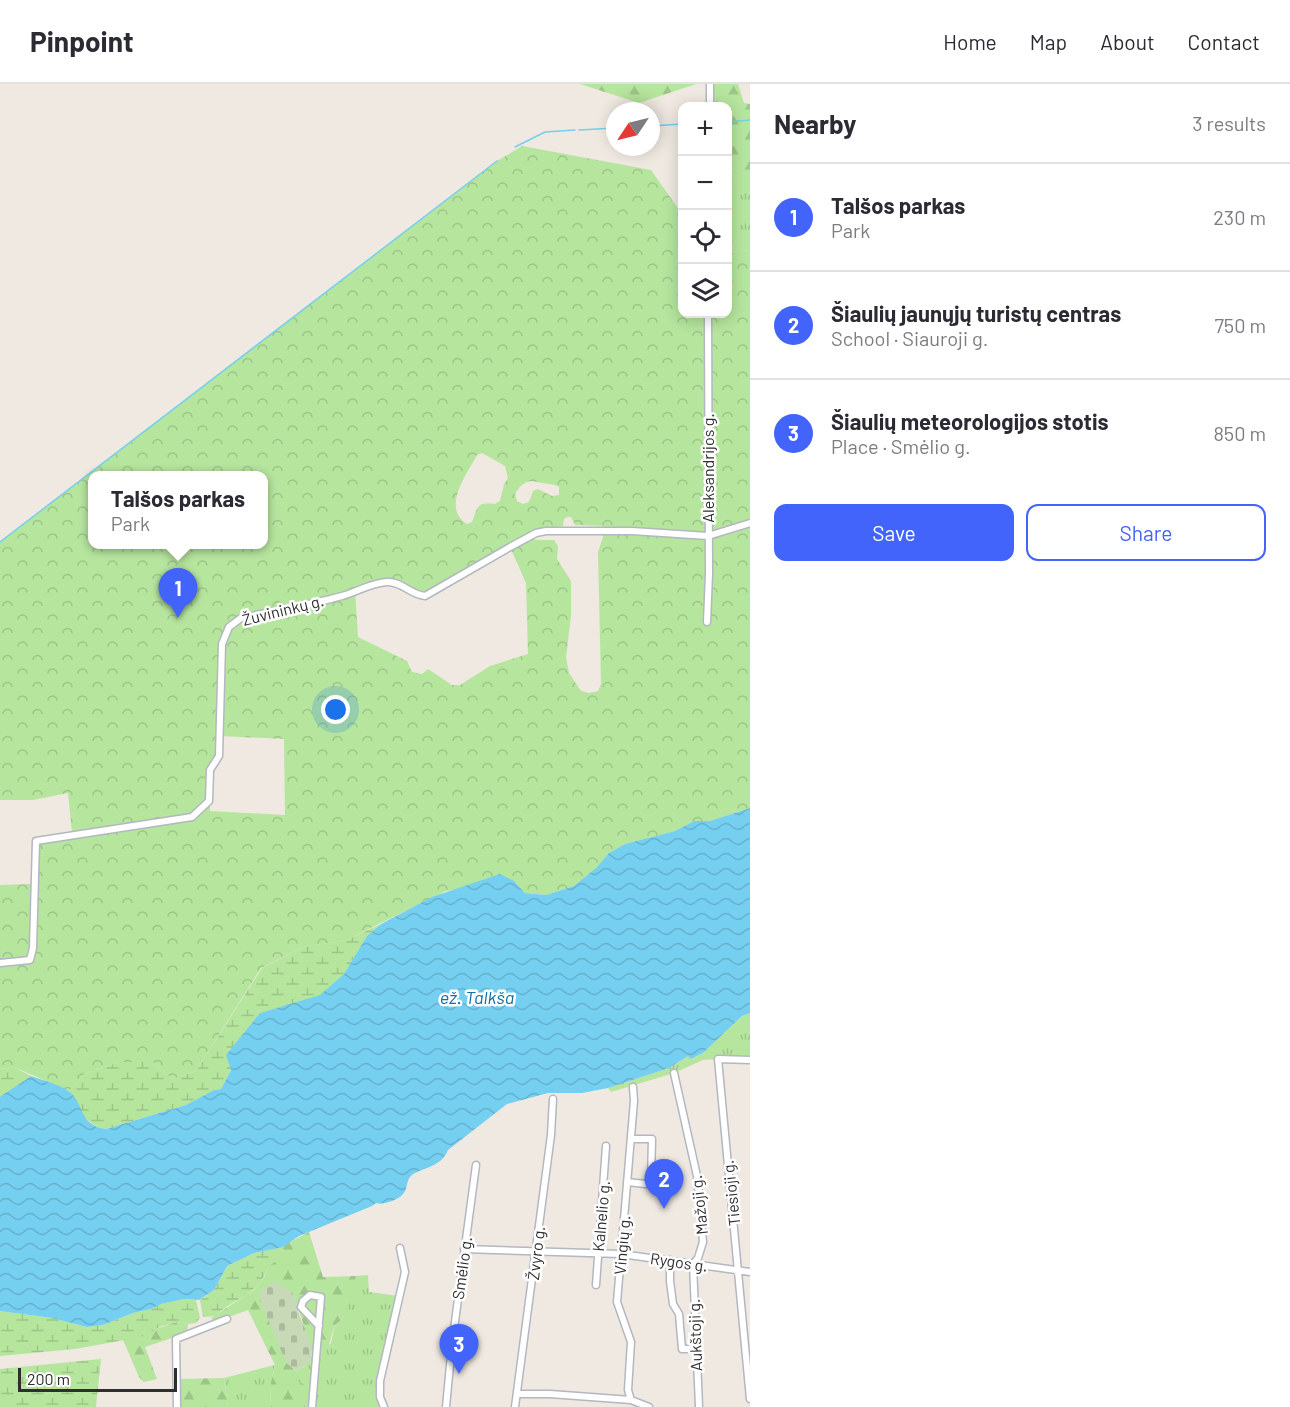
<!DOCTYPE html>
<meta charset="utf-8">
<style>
:root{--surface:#fff;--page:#f2f2f3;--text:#2b2b33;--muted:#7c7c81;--line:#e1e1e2;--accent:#4264fb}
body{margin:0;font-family:Barlow,sans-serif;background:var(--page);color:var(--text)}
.controls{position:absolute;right:18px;top:18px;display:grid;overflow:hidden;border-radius:12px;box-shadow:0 3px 15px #0003}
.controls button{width:54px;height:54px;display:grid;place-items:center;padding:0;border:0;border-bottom:2px solid var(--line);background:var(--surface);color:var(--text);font:30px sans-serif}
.compass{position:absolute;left:606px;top:18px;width:54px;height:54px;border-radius:50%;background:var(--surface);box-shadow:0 3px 15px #0003;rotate:235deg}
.scale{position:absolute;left:18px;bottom:15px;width:159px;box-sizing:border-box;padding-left:6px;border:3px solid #2e2e2e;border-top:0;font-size:16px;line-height:21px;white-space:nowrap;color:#2e2e2e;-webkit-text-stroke:4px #fff;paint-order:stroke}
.you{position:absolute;left:336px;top:626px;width:21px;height:21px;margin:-15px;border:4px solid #fff;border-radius:50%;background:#1a73e8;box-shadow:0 0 0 9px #1a73e833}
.badge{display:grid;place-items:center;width:39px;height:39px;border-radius:50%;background:var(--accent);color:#fff;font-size:20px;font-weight:700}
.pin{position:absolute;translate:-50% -50px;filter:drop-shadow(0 2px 3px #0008)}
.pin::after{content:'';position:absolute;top:32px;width:21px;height:18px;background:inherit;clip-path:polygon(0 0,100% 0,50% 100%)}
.popup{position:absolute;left:88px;top:387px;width:180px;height:78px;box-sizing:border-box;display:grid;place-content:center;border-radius:12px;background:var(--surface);filter:drop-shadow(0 2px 4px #0005);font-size:20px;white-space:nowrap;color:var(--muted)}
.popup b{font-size:22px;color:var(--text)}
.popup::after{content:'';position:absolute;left:50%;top:100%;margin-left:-12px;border:12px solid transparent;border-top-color:var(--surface)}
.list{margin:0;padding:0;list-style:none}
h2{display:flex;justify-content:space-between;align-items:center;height:78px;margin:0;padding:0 24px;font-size:26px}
h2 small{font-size:20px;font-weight:400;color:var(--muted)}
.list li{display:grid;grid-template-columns:39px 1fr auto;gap:18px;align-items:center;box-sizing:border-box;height:108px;padding:0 24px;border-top:2px solid var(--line)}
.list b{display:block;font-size:22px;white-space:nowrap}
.list p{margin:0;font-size:20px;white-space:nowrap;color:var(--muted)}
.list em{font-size:20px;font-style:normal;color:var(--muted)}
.actions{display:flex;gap:12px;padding:18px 24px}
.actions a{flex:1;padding:14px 0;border:2px solid var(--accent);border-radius:12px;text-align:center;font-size:21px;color:var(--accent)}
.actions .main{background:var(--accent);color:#fff}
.icon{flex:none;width:33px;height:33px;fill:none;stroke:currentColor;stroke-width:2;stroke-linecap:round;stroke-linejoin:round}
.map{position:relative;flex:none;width:750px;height:1323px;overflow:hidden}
header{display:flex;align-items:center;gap:36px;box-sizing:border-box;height:84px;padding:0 30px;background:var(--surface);border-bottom:2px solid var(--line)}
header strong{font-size:28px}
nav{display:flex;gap:33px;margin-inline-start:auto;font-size:21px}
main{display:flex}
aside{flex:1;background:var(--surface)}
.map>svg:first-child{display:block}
.grass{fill:url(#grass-tufts)}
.forest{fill:url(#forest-firs)}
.wetland{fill:url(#wetland-marsh)}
.cemetery{fill:url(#cemetery-stones)}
.park{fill:url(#park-crowns);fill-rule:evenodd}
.water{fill:url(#water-waves)}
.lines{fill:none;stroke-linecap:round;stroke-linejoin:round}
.stream{stroke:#75cff0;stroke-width:1.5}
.street-casing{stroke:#b4b7c1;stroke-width:9}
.street{stroke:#fff;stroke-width:6}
.labels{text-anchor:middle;stroke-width:5;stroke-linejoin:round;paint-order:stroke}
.street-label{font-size:16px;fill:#2e2e2e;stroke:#fff}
.water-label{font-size:18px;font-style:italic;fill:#0d6fa3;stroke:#fff}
</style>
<header>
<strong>Pinpoint</strong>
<nav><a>Home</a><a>Map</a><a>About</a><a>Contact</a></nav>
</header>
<main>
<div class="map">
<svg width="750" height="1323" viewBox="0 0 750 1323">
<defs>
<pattern id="grass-tufts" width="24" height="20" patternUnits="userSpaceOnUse" patternTransform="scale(1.5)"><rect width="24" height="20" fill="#b6e59e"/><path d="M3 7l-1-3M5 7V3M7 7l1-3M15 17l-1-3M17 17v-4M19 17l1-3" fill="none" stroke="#9dc588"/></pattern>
<pattern id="forest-firs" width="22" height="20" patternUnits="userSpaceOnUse" patternTransform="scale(1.5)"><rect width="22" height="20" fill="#b6e59e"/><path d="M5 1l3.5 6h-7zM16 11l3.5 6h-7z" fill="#9dc588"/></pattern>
<pattern id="wetland-marsh" width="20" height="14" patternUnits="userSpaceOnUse" patternTransform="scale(1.5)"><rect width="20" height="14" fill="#b6e59e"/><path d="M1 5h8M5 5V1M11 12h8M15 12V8" fill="none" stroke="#9dc588"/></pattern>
<pattern id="cemetery-stones" width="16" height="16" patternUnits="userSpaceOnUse" patternTransform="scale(1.5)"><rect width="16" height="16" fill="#c8d9b8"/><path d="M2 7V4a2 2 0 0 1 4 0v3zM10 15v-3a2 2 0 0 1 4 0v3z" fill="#acbb9e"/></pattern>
<pattern id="park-crowns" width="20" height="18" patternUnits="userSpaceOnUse" patternTransform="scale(1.5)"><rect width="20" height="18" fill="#b6e59e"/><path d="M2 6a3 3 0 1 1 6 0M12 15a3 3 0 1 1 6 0" fill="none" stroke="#9dc588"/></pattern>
<pattern id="water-waves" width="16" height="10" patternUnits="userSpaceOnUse" patternTransform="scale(1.5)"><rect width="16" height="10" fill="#75cff0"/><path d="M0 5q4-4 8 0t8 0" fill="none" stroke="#66b2ce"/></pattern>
</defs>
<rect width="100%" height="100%" fill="#efe9e1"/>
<!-- grass -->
<path class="grass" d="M750,89V166L728,168V91Z
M750,929V976L718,975L703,976L674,989L611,1008L608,1004L669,984L688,972L692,975L703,969L742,932Z
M368,1191L369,1208L399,1212L380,1297L384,1323H308L310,1303L299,1300L296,1297V1287L304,1283L312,1271L322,1268L331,1259L334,1244L343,1233L356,1192Z
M275,1281L270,1302L271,1323H228L224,1294Z"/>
<!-- forest -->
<path class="forest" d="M580,0H696L639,19Z
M710,0H738L744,19L750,20V89L728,91V22H710Z
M309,1148L323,1193L356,1192C353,1203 349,1223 343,1233C341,1237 336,1239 334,1244C327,1261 334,1266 312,1271C309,1250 299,1231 294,1211L286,1278L296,1287V1297L310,1303L308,1323H271L270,1302L275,1281L248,1226L215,1238L211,1234L254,1206L264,1194L269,1181L285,1173L281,1163Z
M177,1238L188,1240L187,1249L145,1263L157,1295L144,1298L139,1293L123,1256C143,1253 158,1243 177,1238Z
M224,1294L228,1323H180V1295Z"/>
<!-- wetland -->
<path class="wetland" d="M381,840L367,852L344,890L320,912L260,929L221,1005L214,1006L186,1021L106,1045C85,1042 79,1023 69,1007L84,990L119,978H152L172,995L196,987L262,884L303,863L346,856Z
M14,983L31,992L18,1003L0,1013V985Z
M281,1163L286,1173L269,1181C258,1214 237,1211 215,1232L203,1233L200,1216L214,1206L227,1182L254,1169Z
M184,1215L196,1216L200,1234L196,1239L188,1240L177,1238L162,1242L141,1253L75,1265L0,1272V1227L52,1234L87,1243L103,1241L133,1229L151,1225L161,1220Z
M101,1275L96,1323H0V1285Z"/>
<!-- cemetery -->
<path class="cemetery" d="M276,1197C282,1201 291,1206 294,1212C297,1217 297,1225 299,1230C306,1250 325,1275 296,1287L286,1278L259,1214L261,1206Z"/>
<!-- park -->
<path class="park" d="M522,62L651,86L682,130V230H728V168L750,166V724L710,737H694L675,747L625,760L609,769L597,783L574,802L546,811L525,809L514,797L446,807L346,856L303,863L261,884L196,987L172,995L152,978H119L84,990L69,1007L14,983L0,985V801L31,800L32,755L72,748L68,709L33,716H0V458L497,77ZM482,369L505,382L508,394L504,400L500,417L495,420C476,418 478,423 472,438L467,440C441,424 467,390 477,371ZM92,392H264V460H92ZM531,397L555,401L559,403V411L552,412L538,405L533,407L529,418L523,420L517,417L515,410C520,402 522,399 531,397ZM567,433H571L575,441L603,442V453L598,468L601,600L598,607L589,609L581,607L569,589L566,573L571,532V497L557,475L558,462L554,456H535V446L563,442L564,435ZM510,463L526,499L528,570L490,582L460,601H452L428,585L422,590L412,588L407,577L358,553L355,506L394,498L425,512ZM220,652L284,655L285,731L210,727V686L219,672Z"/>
<!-- water -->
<path class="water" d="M750,724V929L742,932L703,969L691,975L688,972L669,984L608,1004L582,1009H548L507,1020L448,1066C441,1085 417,1084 410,1093C407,1097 407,1103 405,1107C401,1116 384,1121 376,1119L372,1122L299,1152L283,1163L254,1169L227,1182L214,1206L199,1216L184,1215L161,1220L151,1225L133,1229L103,1241L87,1243L52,1234L0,1227V1013C10,1005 21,1000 31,992C42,996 57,1000 67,1006C85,1017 77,1041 106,1045L186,1021L214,1006L221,1005L231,986L226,971L260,929L320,911L344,890L367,852L381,840L432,813L500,790L514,797L525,809L546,811L574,802L597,783L609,769L625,760L675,747L694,737H710Z"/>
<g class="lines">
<!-- stream -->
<path class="stream" d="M728,38L750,36
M651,42L682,40
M579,46L615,44
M515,63L545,48L575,46
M0,458L497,77"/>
<!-- street casing -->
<g class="street-casing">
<path id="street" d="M710,22V0
M707,538L709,490L708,230
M0,879L30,876L33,864L36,757L192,733L209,717L210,686L219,672L222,560L229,543L241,534C275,527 309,521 342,512C357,508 370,499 387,498C401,497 411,511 425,512L510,463L536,449L546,447H632L708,452L750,439
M750,976L718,975L750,1315
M674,989L697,1092L703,1158L698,1174L693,1180L699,1323
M627,1098L646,1100L651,1095L652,1055H631
M464,1165L621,1170L750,1188
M670,1176V1197L673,1220L679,1230L682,1265H696
M596,1201L606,1062
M517,1310H550L631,1316L649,1323
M631,1316L628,1306L631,1258L617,1218L634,1017L633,1003
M177,1323L176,1255L227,1235
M312,1323L321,1213L310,1211L303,1217L301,1223L319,1242
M384,1323L380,1313V1297L405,1188L400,1164
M446,1323L452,1260L476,1081
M515,1323L551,1051L553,1015"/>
</g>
<!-- street -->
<use href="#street" class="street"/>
</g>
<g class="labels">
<!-- street labels -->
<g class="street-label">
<text transform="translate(708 384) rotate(-90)" y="6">Aleksandrijos g.</text>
<text transform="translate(283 526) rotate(-14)" y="6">Žuvininkų g.</text>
<text transform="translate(731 1109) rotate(-96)" y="6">Tiesioji g.</text>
<text transform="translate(699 1121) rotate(-96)" y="6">Mažoji g.</text>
<text transform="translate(601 1132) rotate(-85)" y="6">Kalnelio g.</text>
<text transform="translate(622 1161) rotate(-85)" y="6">Vingių g.</text>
<text transform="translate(536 1169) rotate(-83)" y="6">Žvyro g.</text>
<text transform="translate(679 1178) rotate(8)" y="6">Rygos g.</text>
<text transform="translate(462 1184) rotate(-82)" y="6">Smėlio g.</text>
<text transform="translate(695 1251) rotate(-92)" y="6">Aukštoji g.</text>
</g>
<!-- water labels -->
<g class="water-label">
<text x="477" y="920">ež. Talkša</text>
</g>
</g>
</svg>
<div class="controls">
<button>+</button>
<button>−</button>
<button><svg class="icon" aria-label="locate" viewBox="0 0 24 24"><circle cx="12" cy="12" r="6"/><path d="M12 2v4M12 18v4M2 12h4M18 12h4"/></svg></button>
<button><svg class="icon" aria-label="layers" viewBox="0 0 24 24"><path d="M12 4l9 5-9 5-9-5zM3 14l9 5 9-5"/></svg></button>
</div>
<svg class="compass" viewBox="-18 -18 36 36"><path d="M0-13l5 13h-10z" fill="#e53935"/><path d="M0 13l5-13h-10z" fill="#7c7c81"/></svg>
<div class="scale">200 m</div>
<div class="you"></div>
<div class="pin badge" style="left:178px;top:534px">1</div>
<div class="popup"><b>Talšos parkas</b>Park</div>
<div class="pin badge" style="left:664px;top:1125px">2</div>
<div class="pin badge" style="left:459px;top:1290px">3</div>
</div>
<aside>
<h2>Nearby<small>3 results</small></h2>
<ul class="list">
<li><span class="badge">1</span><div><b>Talšos parkas</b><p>Park</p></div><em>230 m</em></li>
<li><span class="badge">2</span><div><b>Šiaulių jaunųjų turistų centras</b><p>School · Siauroji g.</p></div><em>750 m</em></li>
<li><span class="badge">3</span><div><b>Šiaulių meteorologijos stotis</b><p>Place · Smėlio g.</p></div><em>850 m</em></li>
</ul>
<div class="actions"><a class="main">Save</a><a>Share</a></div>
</aside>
</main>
